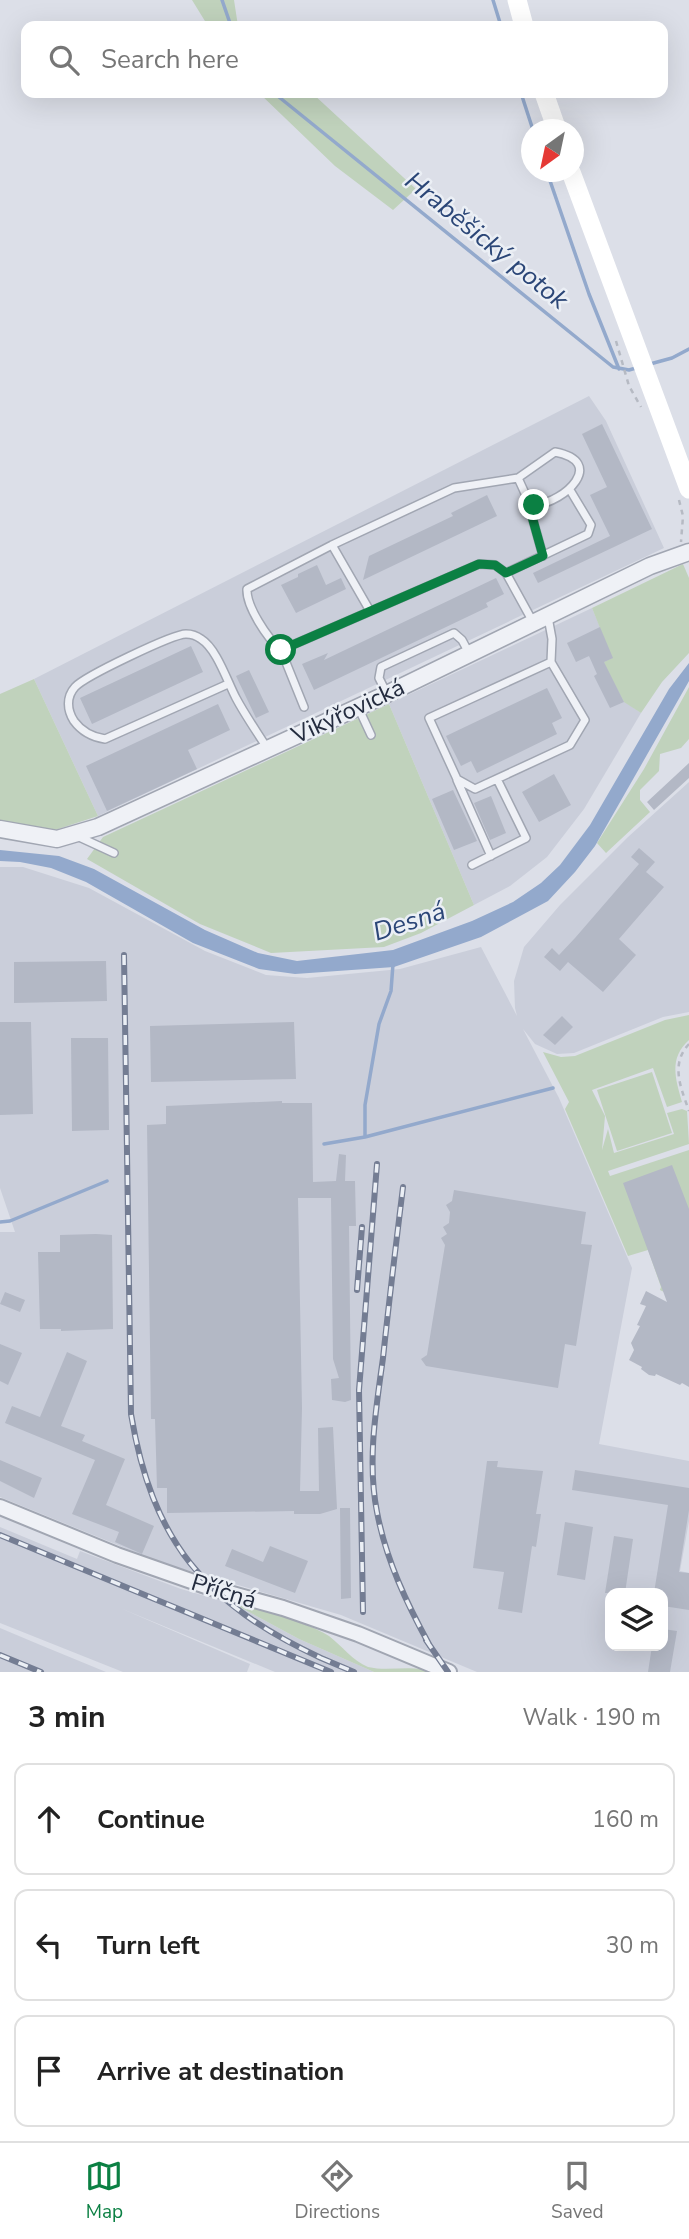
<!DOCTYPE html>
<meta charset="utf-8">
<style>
:root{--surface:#fff;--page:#f6f6f6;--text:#222;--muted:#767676;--line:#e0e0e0;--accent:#0b8043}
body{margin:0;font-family:"Nunito Sans",sans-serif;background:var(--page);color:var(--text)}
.controls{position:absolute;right:21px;bottom:21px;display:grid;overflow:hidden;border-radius:14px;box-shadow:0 7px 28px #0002}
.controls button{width:63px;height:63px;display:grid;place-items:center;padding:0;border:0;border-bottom:2px solid var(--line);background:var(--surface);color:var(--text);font:35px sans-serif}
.compass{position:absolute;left:521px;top:119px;width:63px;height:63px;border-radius:50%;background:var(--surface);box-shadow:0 7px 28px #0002;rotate:213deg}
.stop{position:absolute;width:21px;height:21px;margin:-16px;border:5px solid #0b8043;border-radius:50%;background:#fff}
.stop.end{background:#0b8043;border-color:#fff;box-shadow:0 2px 7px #0008}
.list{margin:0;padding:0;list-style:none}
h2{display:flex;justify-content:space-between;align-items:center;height:91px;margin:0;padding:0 28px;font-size:30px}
h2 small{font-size:23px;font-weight:400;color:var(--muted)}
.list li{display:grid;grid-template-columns:46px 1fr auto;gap:21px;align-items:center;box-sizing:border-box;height:112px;margin:0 14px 14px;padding:0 14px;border:2px solid var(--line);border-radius:14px}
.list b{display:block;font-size:26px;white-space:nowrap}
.list em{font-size:23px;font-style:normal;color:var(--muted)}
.icon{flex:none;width:38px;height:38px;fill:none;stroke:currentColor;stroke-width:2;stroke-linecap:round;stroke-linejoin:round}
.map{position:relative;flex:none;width:689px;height:1672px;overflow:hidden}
.search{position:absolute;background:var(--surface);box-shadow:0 7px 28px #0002;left:21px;right:21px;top:21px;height:77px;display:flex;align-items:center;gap:18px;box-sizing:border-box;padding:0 24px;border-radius:14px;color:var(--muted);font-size:26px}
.sheet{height:469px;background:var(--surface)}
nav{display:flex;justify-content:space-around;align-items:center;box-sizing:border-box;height:98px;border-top:2px solid var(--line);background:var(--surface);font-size:19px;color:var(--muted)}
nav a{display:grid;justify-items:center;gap:4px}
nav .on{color:var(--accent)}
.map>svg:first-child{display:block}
.built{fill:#caceda;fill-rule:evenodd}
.green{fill:#c0d2bc}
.water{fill:#93a9cc}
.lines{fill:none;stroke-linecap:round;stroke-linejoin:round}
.stream{stroke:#93a9cc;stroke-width:3.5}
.building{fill:#b3b8c5}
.service-casing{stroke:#a1a6b2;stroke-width:10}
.minor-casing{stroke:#a1a6b2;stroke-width:18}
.tertiary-casing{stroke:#a1a6b2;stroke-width:19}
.path{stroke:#b6bac3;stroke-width:2.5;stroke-dasharray:5 5;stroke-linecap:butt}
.service{stroke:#eff1f6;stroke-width:7}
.minor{stroke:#eff1f6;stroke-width:14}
.tertiary{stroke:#eff1f6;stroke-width:16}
.secondary{stroke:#fff;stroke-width:19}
.rail-casing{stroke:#747d93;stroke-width:6}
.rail{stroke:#ebeff5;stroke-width:3.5;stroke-dasharray:10;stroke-linecap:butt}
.route{stroke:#0b8043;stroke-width:9}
.labels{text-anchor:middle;stroke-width:5;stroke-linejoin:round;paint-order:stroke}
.street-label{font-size:24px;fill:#242c3f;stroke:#ebeff5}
.water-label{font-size:26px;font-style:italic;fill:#2b4677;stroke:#ebeff5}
</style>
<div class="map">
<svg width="689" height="1672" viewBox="0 0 689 1672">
<rect width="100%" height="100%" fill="#dcdfe8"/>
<!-- built -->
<path class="built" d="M589,396L606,421L664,548L98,816L34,679Z
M592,608L613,658L606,668L624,701L641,713L584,809L547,857L510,886L474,905L389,704Z
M689,782V1012L663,1017L574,1053L557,1054L535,1044L523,1029L559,1098L632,1268L599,1444L689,1461V1521L680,1571L689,1573V1672H477L341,1615L162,1563L0,1497V1232H15L0,1188V867H23L89,888L205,951L266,975L307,978L400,969L481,947L517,1016L515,1008L514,981L524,947L560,905L628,837ZM610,1593H663V1646H610Z
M0,1527L77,1559L80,1551L181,1589L236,1605L299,1639L374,1672H275L120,1608L250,1664L247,1672H123L0,1623Z
M0,1628L38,1644L106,1672H0Z"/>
<!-- green -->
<path class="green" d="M192,0H234L238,26H208Z
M259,93H312L416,189L393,210L335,166Z
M683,564L689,578V653L662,682L641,713L624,702L606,668L604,662L612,658L592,608Z
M34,679L98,816L55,830L0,822V694Z
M689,687V739L681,748L660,754L659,771L640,790V800L650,812L606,853L597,843L644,769Z
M389,704L474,905L421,933L384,947L271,953L200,924L87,859L103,837Z
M689,1015V1040C669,1058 675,1078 682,1102L667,1107L653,1068L592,1090L605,1116L602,1150L608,1129L614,1153L674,1134L667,1113L682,1109L687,1111L689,1144L608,1171L610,1176L689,1150V1278L676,1298L660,1290L661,1287L648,1250L628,1256L565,1109L569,1102L543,1052L561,1057L575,1056L665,1020Z
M652,1072L672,1133L617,1151L597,1090Z
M236,1605C255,1606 314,1625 329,1636C342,1646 353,1661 368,1667C389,1672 413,1664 433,1672H374L299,1639Z"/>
<!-- water -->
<path class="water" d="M689,663V681L595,846L575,872L548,901L481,937L394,967L295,974L259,969L193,943L86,882L51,868L20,862L0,861V850L59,856L94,869L205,930L258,953L297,961L393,950L472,921L513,902L541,883L560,865L590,825L669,689Z"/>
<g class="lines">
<!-- stream -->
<path class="stream" d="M222,0L231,26
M493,0L501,26
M274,93L613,367L629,370L636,368
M521,93L533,130
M547,172L589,294L619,369
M650,364L672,358L689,349
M365,1137V1105L379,1024L391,991L393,964
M324,1144L365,1137L553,1088
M0,1222L10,1221L107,1181"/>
</g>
<!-- building -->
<path class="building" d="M602,424L652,529L538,583L533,573L610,536L590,495L607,487L582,434Z
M487,495L497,516L363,580L369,556L453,516L451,513Z
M317,565L326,585L341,578L346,589L296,613L281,585L298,577V574Z
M496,578L504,594L486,603L488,607L314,690L302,664L328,653L324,660Z
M600,627L613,658L604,662L624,702L610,708L594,676L597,674L589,656L576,662L567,643Z
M191,646L203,672L92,724L80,698Z
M249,670L269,712L256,718L236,676Z
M547,688L562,718L552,723L557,734L477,773L471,761L461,766L446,736Z
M218,704L230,730L188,750L197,769L107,811L86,766Z
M689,763V778L654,810L647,802Z
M554,774L571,805L539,822L522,792Z
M453,790L477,841L454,850L432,799Z
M491,796L506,833L490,840L474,803Z
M639,848L655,862L646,872L664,887L619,939L636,955L603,992L568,962L560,971L544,957L552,948L559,955L575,938L639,864L631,857Z
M106,961L107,1001L14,1003V962Z
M562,1016L573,1027L555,1045L543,1035Z
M0,1022H31L33,1114L0,1115Z
M294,1022L296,1079L151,1082L150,1026Z
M71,1038H108L109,1130L72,1131Z
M282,1101V1103H312L313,1182L336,1181L339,1154L346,1155L345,1181H355L356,1226H349L351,1400L345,1402L332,1400L331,1379L339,1378L333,1359L331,1198H298L302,1408L300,1491H319L318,1428L333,1427L337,1509L320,1514H294V1511L167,1513V1488H157L155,1419H151L147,1125L166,1124V1106Z
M672,1165L689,1209V1387L682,1383L680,1385L656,1374L655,1376L649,1375L641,1369L642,1367L629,1360L634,1350L631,1343L640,1326L637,1325L646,1306L640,1304L646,1291L667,1302L623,1183Z
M454,1190L586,1212L581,1244L592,1245L576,1346L565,1344L558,1388L426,1366L421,1359L427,1355L445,1245L441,1238L447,1234L443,1227L449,1223L450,1212L446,1205L452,1201Z
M96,1234L112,1235L113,1329L61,1331V1329H40L38,1252H60V1235Z
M5,1292L25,1300L20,1312L0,1304Z
M0,1344L22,1353L8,1385L0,1381Z
M67,1352L87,1361L61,1426L85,1435L82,1441L125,1459L106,1505L154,1526L142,1554L115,1542L119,1532L72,1514L95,1460L5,1423L12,1406L40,1417Z
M0,1460L42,1478L34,1498L0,1481Z
M487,1461H498L497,1467L543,1471L536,1514H541L536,1547L532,1546L522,1613L498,1609L504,1572L473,1568Z
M575,1470L689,1488V1510L679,1572L689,1573V1610L663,1606V1593H654L668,1505L572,1490Z
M340,1508H350L351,1598L341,1599Z
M565,1522L593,1527L585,1580L557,1575Z
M614,1536L633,1539L625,1593H605Z
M270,1546L308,1561L295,1593L225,1566L232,1549L263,1562Z
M663,1629L677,1631L670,1672H648L652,1646H663Z"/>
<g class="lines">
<!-- service casing -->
<g class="service-casing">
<path id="service" d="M532,503L531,513L543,556
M332,545L454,488L518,478L555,452C607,462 565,502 535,505L528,500L518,478
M506,573L588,534L591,525L570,490
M370,611L332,545L247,589C246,606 267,638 281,650L479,564L495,565L506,573L533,622
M548,617L552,639L551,662L429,718L457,779L475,789L570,745L585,720L551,662
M281,650L304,707
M228,684L105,739C92,737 82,732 74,721C67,710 66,697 75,687C85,676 173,634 186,634C191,634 197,636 201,639C217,649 227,681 236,698C245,715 257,732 267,748
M387,694L379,678L381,667L454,633L462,640L469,653
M358,707L371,735
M457,780L491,856
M77,836L114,853
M472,865L526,838L497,779"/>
</g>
<!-- minor casing -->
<g class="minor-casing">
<path id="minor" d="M0,1507L117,1555L211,1588L283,1608L358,1634L449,1672"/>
</g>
<!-- tertiary casing -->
<g class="tertiary-casing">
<path id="tertiary" d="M0,829L57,839L98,827L387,694L650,566L689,552"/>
</g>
<!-- path -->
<path class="path" d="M616,341L629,386L641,407
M679,500L683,516L681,542
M689,1044C670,1064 681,1088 689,1111"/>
<!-- service -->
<use href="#service" class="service"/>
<!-- minor -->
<use href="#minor" class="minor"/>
<!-- tertiary -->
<use href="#tertiary" class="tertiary"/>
<!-- secondary -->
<path class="secondary" d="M517,0L524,26
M544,93L557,130
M571,172L689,489"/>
<!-- rail casing -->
<g class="rail-casing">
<path id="rail" d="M124,955L131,1414C152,1541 205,1604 321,1658
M403,1187C396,1244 389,1301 383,1358C376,1409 367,1461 377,1512C386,1560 407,1604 430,1646
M357,1290L362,1227
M0,1535L331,1672
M363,1612L359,1390L377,1164
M426,1640L448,1672
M0,1655L41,1672
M321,1658L354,1672"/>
</g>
<!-- rail -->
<use href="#rail" class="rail"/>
</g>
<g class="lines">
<!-- route -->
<path class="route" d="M281,650L479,564L495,565L506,573L543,556L531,513L532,503L534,505"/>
</g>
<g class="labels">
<!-- street labels -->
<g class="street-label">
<text transform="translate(348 711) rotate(-25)" y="8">Vikýřovická</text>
<text transform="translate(224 1591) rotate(17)" y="8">Příčná</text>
</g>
<!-- water labels -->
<g class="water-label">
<text transform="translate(487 240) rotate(39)" y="9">Hraběšický potok</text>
<text transform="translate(409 921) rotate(-18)" y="9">Desná</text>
</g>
</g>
</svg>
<div class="controls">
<button><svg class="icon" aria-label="layers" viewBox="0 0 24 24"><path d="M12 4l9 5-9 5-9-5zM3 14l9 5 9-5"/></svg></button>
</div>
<svg class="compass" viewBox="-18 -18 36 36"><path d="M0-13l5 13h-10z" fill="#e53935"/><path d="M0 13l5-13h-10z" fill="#767676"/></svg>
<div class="stop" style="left:281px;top:650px"></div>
<div class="stop end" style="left:534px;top:505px"></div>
<div class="search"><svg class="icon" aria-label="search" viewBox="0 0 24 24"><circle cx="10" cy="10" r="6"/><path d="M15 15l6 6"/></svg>Search here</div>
</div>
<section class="sheet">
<h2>3 min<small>Walk · 190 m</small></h2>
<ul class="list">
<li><svg class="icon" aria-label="ahead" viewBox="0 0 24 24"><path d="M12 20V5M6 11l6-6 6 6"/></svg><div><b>Continue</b></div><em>160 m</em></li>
<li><svg class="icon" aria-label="left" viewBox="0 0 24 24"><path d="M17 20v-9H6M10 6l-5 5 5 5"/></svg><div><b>Turn left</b></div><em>30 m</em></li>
<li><svg class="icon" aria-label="arrive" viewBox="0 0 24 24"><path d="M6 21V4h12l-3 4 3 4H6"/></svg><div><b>Arrive at destination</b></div></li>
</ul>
</section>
<nav>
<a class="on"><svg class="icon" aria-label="map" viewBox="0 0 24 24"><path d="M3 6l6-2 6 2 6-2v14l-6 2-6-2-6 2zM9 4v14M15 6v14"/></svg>Map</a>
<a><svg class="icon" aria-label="directions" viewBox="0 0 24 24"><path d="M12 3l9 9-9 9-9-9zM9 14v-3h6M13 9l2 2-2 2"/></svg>Directions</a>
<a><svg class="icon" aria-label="saved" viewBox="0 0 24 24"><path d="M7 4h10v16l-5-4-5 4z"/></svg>Saved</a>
</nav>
